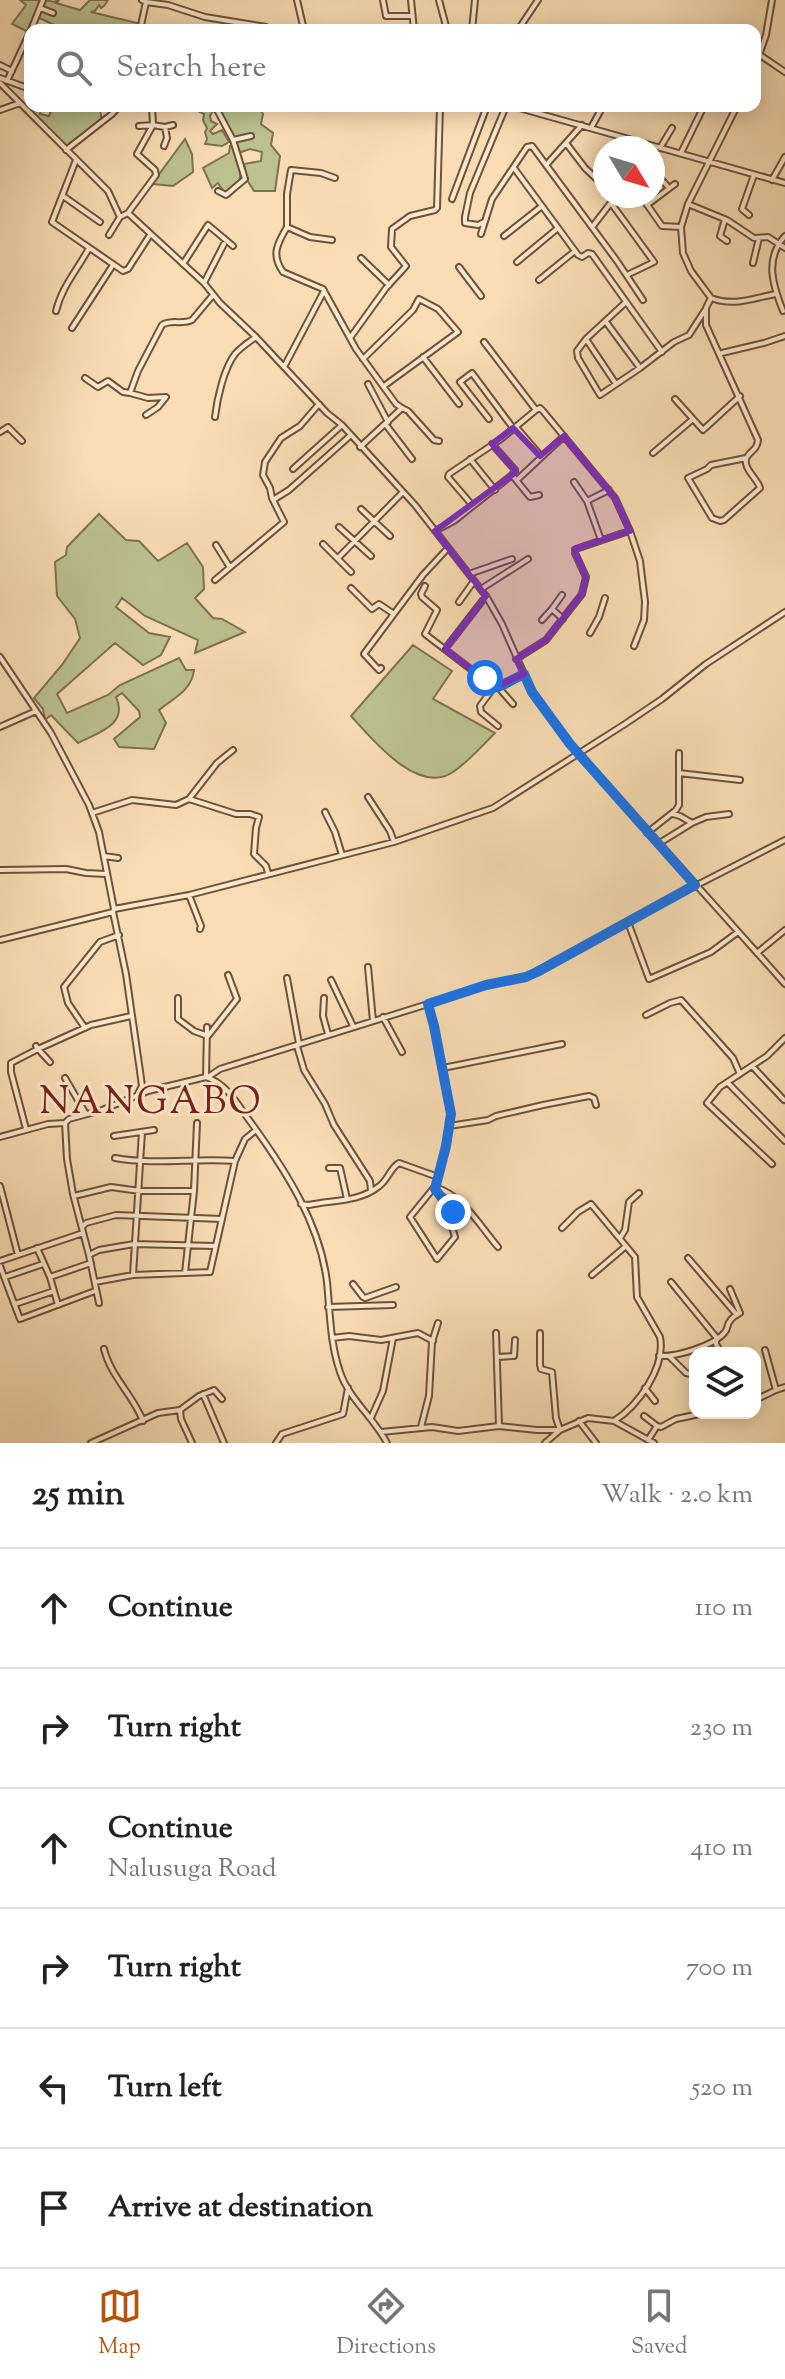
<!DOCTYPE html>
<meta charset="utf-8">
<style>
:root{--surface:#fff;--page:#f6f6f6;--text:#222;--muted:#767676;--line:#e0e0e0;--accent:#b45309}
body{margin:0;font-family:"Sorts Mill Goudy",serif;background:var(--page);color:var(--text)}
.controls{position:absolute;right:24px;bottom:24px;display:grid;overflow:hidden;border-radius:16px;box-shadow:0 4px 20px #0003}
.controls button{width:72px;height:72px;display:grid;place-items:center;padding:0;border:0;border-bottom:2px solid var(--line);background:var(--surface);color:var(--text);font:40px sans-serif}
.compass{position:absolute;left:593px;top:136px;width:72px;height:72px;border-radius:50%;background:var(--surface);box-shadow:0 4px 20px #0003;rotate:128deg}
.stop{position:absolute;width:24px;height:24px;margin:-18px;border:6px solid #1a73e8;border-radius:50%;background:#fff}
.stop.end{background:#1a73e8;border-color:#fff;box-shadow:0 2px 8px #0008}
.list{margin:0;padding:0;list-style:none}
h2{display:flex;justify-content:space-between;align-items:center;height:104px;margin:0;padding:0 32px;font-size:34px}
h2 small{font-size:26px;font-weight:400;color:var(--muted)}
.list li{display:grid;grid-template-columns:52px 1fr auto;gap:24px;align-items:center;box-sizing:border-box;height:120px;padding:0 32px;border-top:2px solid var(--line)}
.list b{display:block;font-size:30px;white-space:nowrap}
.list p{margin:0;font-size:26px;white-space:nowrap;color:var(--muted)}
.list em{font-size:26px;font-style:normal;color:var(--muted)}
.icon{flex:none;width:44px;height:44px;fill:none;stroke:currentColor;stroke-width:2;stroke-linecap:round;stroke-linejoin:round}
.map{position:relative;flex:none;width:785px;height:1443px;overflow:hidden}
.search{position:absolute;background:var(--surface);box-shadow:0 4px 20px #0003;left:24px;right:24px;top:24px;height:88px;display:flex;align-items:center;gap:20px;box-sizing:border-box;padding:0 28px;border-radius:16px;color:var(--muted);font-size:30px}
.sheet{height:824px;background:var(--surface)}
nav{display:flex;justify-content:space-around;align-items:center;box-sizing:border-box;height:112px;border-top:2px solid var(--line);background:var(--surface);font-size:22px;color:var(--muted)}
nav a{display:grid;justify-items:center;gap:4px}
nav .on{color:var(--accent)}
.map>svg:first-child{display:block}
.green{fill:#bbc28f;stroke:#7e7250;stroke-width:2}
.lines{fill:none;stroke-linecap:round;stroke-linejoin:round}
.minor-casing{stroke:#6f5139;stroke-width:8}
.minor{stroke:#fbe9ce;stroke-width:4}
.route{stroke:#1a73e8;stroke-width:10}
.marked{fill:#7b2cbf;fill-opacity:0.2;stroke:#7b2cbf;stroke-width:6;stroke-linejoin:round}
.labels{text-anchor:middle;stroke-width:6;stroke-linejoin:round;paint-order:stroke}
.quarter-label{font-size:38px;letter-spacing:2px;fill:#7a1f14;stroke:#fbe9ce}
</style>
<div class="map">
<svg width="785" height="1443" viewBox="0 0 785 1443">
<rect width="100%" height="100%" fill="#f9ddb4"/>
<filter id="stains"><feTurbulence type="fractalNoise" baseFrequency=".0025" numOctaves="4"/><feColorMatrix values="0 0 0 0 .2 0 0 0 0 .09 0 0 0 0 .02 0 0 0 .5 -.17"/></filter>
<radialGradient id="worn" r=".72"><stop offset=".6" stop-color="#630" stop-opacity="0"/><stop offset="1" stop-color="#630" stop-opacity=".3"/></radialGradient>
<!-- green -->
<path class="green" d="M20,0H42L28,32L12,24L26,5Z
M44,0L55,2L56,0H59L56,3L80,10L90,0H108L104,6L101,8L99,5L95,11L91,12L141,24L139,30H58L59,27L37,17Z
M30,102V106H42L40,114L49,116L53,106H90L91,111L100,110L102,121L65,150L21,105Z
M206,106L214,109L210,116L211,121L217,124L210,131L213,134L222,130L229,142L222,146L205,144L207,139L205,132L207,128L203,120L204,114L198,111Z
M233,106L238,111L258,107L263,114L261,124L273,133L271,145L280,156L275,191H254L247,180L244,164L261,161L262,152L250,149L238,153L220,115L221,111Z
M185,139L192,154L193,172L173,186L152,184Z
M230,146L234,147L241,168L239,184L225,194L218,183L212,188L203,168L229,153Z
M99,514L126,540L139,541L158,561L187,543L203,567L204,589L195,598L213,618L222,619L245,632L195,653L198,640L145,616L122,598L116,607L149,633L170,637L161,655L143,665L115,643L57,694L67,713L108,695L120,685L179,658L186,670H194C192,690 174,698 159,710L166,723L154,749L119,747L114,739L140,717L139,711L122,693L116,697C129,725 97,733 78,743L51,715L45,720L43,709L34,698L62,665L80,638L75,619L57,596L55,562L66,555L67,547Z
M413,645L452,671L433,699L495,733C482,746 468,762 453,772C418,796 372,739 351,716Z"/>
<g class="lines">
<!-- minor casing -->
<g class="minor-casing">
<path id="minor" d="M297,0L304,30
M383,0L386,16H412
M411,0L414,30
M439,0L447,30
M146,2L168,5L205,17L266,27L270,30
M40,8L53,13
M31,30L43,0
M140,30L146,2L142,0
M472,30L475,0
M518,30L538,0
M760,55L785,72
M0,65L12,71
M755,67L766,35L772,0
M0,78L30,89
M7,81L30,32
M0,83L108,191L120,217L128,213L204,283L220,303L256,337L327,413L342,425L415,505L486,596L502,624L532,692L570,744L785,984
M152,106L153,125L165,127L173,125
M215,106L233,140L245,179L226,195L218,191
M512,106L785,183
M737,106L688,204L681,227L683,253L691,271L711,298L706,308V325L758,440C757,450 752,449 747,457C741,467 758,479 760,488L724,520L720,521L712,518L688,478L707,469L711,465L746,458
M0,110L20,103
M591,128L603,106
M233,140L251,136
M566,143L585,168L605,187
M164,146L167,138L165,127
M660,148L672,128
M66,150L112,114L119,106
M681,153L704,106
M76,160L52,222L123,271L128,269L150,235
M547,164L582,125
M514,168L578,255L582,257L588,253L592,254L662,352
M661,179L669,188
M772,180L785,157
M63,196L100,222
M641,196L662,226L681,227
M452,199L487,106
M611,203L654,262L627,275
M688,204L727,220L754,238L768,237L785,248
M647,205L675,184
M128,213L156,175L155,170L137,154L153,125L139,126
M749,215L742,209L754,175
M725,219L720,236L727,241
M484,222L478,225L465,223V217L470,193L506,106
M593,226L616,196
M287,227V194L291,170L321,173L335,178
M481,234L492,199L527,147L532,146L617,261L643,300
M109,235L120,217
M504,236L542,206
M332,240L310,237L287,227C277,244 271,255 283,272L323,289L356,349L396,404L402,408L360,447
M361,258L389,285
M517,262L558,228
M753,263L759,238
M183,264L208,225L233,246
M459,267L481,296
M539,280L575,251
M204,283L224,244
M711,298C734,307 753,298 776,294
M626,302L586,339L577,351L578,358L600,395L640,368L674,342L689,335L705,310
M56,311C62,286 78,269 89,248
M783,311C773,286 764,259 785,236
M606,322L640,368
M72,328L113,265
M350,338L386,288L406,266L391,247L392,229L410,216L435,210L437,208L440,106
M586,339L616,384
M484,342L536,410L540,408L543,411L615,498L630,531L640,561L645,602L644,620L634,646
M722,353L764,343L785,336
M423,357L459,404
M363,359L413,310L419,299L438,309L458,332L384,386
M284,367L324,291
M85,378L98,387L108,381L123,392L130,393
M368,384L388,422
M675,399L703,430L740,396
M402,408L408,411L434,440L439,441
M146,415L158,407L166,397L148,398L130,393L138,371L162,325C171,319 183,325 192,320L213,295
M215,417C217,399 224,368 235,354C241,347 249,342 256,337
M489,419L460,382L472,373L513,428
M386,425L412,459
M516,427L541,456
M0,432L8,427L22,441
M492,444L515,470L512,475L530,497L539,495
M653,453L693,419
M470,459L495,490
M293,469L342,425
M517,480L564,436
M574,482L587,501L601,540
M273,500L289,490L351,435
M587,501L609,490
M473,506L448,477L449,474L501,439L536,410
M361,509L390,536
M339,527L371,556
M435,531L454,521L512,475
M323,544L351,572
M216,545L229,566
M338,558L403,492
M469,574L512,559
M215,580L284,522L272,498L270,488L263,475L265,462L281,438L300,426L319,404
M425,586L421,594L422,597L437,610L425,634L494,687
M351,588L372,609L379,604L394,614
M481,589L528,559
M562,595L552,609L563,619
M459,602L474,581
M542,620L552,609
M590,633L599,617L605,598
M445,649L486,596
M0,657L51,733L89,805L99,832L114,909
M516,659L546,640L582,594L586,577L575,553L576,549L629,531
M381,668L379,670L364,654L423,575L448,548
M498,687L513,704
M498,726L481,712L480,706L494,687L505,685L524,674
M0,727L36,711
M679,773V753
M368,797L390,831L394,842
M189,799L217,763L233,750
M325,812L335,832L342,855
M92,813L132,800L176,805L189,799L236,814H250L259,817L256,828L254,854L266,866L268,873
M673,814L680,816L692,823L706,817L729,814
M647,833L676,810L679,805V773L740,780
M658,844L692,823
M104,856L118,858
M0,870L66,869L86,873L106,874
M189,895L201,926L200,929
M113,912L126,974L140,1071L142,1086L138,1094
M738,932L711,952L649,979L629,925L632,920L650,909L785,840
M0,940L113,912L114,909L189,895L394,842L493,808L625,724L662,699L706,664L785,612
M757,953L785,930
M368,967L373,1021
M287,978L299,1044
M331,980L353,1026
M178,998V1019L194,1031L208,1036L237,999L228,975
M324,998L323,1016L328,1034
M428,1004L486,985L526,977L628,923
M646,1015L670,1003L681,1000L733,1058L740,1074
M383,1017L402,1052
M85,1028L68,1003L64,987L100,942L119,935
M36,1046L38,1049L91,1025L131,1016
M297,1046L304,1070L325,1104L334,1125L370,1181L371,1191
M752,1066L784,1100
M443,1068L562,1044
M206,1077L207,1027
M208,1077L220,1069L428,1004L434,1026L451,1114L446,1146L438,1177L399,1163C389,1169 388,1181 378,1187C359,1202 332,1200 309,1205L301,1204
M65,1078L86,1114
M728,1083L785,1141
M65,1123L67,1159L73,1194L89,1255L99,1303
M449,1126L488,1120L496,1116L543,1105L589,1096L594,1098L596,1105
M26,1129L11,1072V1063L38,1049L50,1062
M114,1136L154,1130
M0,1137L48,1124L65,1123L69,1119L102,1110L148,1091L206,1077C228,1084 239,1107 252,1124C286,1171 320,1224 327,1282C330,1312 330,1343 340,1372C349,1399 374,1418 387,1443
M115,1158C154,1165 196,1158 235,1161
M772,1164L707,1103L720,1087L767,1056L785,1038
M329,1168H340L347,1199
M436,1184L435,1189L453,1212L450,1220L455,1237L437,1259L410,1217L436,1185L438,1177
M0,1186L18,1255
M435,1187C464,1196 479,1225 498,1247
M74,1196L111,1187L140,1191H194
M83,1226L86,1223L116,1215L222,1219
M620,1238L625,1230L629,1202L639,1193
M37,1248L50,1277L58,1305
M89,1255L99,1250L134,1244L215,1246
M688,1258L737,1315
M0,1261L83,1233
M0,1266L20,1319L95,1291
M185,1273L194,1191L197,1123
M133,1275L142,1132
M592,1275L626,1246
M5,1277L43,1264
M50,1277L91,1263
M95,1282L133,1275L210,1272L235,1161L245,1139L256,1130
M671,1282L716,1337V1344L721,1353
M353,1284L363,1297L365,1298L396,1287
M15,1304L54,1291
M328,1307L393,1305
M496,1333L499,1426
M540,1333V1365L541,1369L552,1372L556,1418L560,1430L545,1443
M332,1338L349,1336L381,1340L418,1333L433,1341
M104,1349C111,1377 133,1395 143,1421
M659,1356C676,1357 714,1346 725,1332C728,1329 727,1324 730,1321C732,1317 736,1315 740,1313L730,1289
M497,1357L514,1356L515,1340
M670,1357L686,1373L695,1375
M645,1388L655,1401
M776,1390L785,1387
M203,1394L224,1443
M755,1400L776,1390L765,1350
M180,1410L181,1419L192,1443
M644,1416L657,1426
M371,1418L383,1391L393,1338
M579,1421L596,1443
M614,1421L654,1443
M421,1427L429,1396L432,1342L438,1323
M381,1432L432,1427L458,1431L499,1426L537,1430H560L588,1418L614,1421C638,1406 666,1367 660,1337L637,1297L635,1257L591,1204L578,1212L562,1228
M648,1440L657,1426L661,1427L676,1419L704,1413
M91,1443L158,1413L180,1410L199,1396L214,1390L222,1399
M276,1443L282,1434L343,1414L348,1388"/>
</g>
<!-- minor -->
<use href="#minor" class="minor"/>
</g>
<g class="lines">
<!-- route -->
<path class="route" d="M453,1212L435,1189L446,1146L451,1114L434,1026L428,1004L486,985L526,977L537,972L695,885L570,744L532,692L524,674L498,687H494L485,678"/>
</g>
<!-- marked area -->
<path class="marked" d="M513,428L540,456L564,436L615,498L630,531L574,549L586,577L582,594L546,640L516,659L524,674L494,687L445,649L486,596L435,531L516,472L492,444Z"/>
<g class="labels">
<!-- quarter labels -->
<g class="quarter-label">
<text x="151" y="1113">NANGABO</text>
</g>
</g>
<rect width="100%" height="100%" filter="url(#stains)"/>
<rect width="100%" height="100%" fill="url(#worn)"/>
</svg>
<div class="controls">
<button><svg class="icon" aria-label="layers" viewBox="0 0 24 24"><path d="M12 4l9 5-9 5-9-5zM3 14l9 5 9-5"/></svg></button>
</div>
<svg class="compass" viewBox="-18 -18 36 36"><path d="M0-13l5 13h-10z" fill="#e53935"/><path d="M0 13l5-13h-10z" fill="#767676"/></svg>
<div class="stop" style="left:485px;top:678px"></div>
<div class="stop end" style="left:453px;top:1212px"></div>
<div class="search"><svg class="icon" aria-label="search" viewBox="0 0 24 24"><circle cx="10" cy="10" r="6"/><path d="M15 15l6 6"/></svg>Search here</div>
</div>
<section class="sheet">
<h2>25 min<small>Walk · 2.0 km</small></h2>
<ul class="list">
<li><svg class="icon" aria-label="ahead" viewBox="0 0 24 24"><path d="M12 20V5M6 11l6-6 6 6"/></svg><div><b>Continue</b></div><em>110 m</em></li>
<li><svg class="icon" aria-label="right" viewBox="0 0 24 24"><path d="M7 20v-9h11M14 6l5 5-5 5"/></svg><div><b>Turn right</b></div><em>230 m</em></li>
<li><svg class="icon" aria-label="ahead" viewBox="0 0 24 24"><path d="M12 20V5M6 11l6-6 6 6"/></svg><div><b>Continue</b><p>Nalusuga Road</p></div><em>410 m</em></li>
<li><svg class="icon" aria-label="right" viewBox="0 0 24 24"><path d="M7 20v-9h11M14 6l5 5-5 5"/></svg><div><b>Turn right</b></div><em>700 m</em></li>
<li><svg class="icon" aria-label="left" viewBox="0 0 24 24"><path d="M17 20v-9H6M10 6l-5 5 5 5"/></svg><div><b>Turn left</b></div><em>520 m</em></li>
<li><svg class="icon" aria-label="arrive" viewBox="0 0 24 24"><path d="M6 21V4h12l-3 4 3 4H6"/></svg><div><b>Arrive at destination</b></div></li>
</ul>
</section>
<nav>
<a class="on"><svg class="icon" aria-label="map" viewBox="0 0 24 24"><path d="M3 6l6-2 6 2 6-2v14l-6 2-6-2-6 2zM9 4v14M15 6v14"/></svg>Map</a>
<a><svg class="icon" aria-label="directions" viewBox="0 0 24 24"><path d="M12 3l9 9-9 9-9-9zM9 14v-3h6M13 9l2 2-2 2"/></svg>Directions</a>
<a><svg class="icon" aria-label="saved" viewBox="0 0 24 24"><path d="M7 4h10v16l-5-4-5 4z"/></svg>Saved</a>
</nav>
